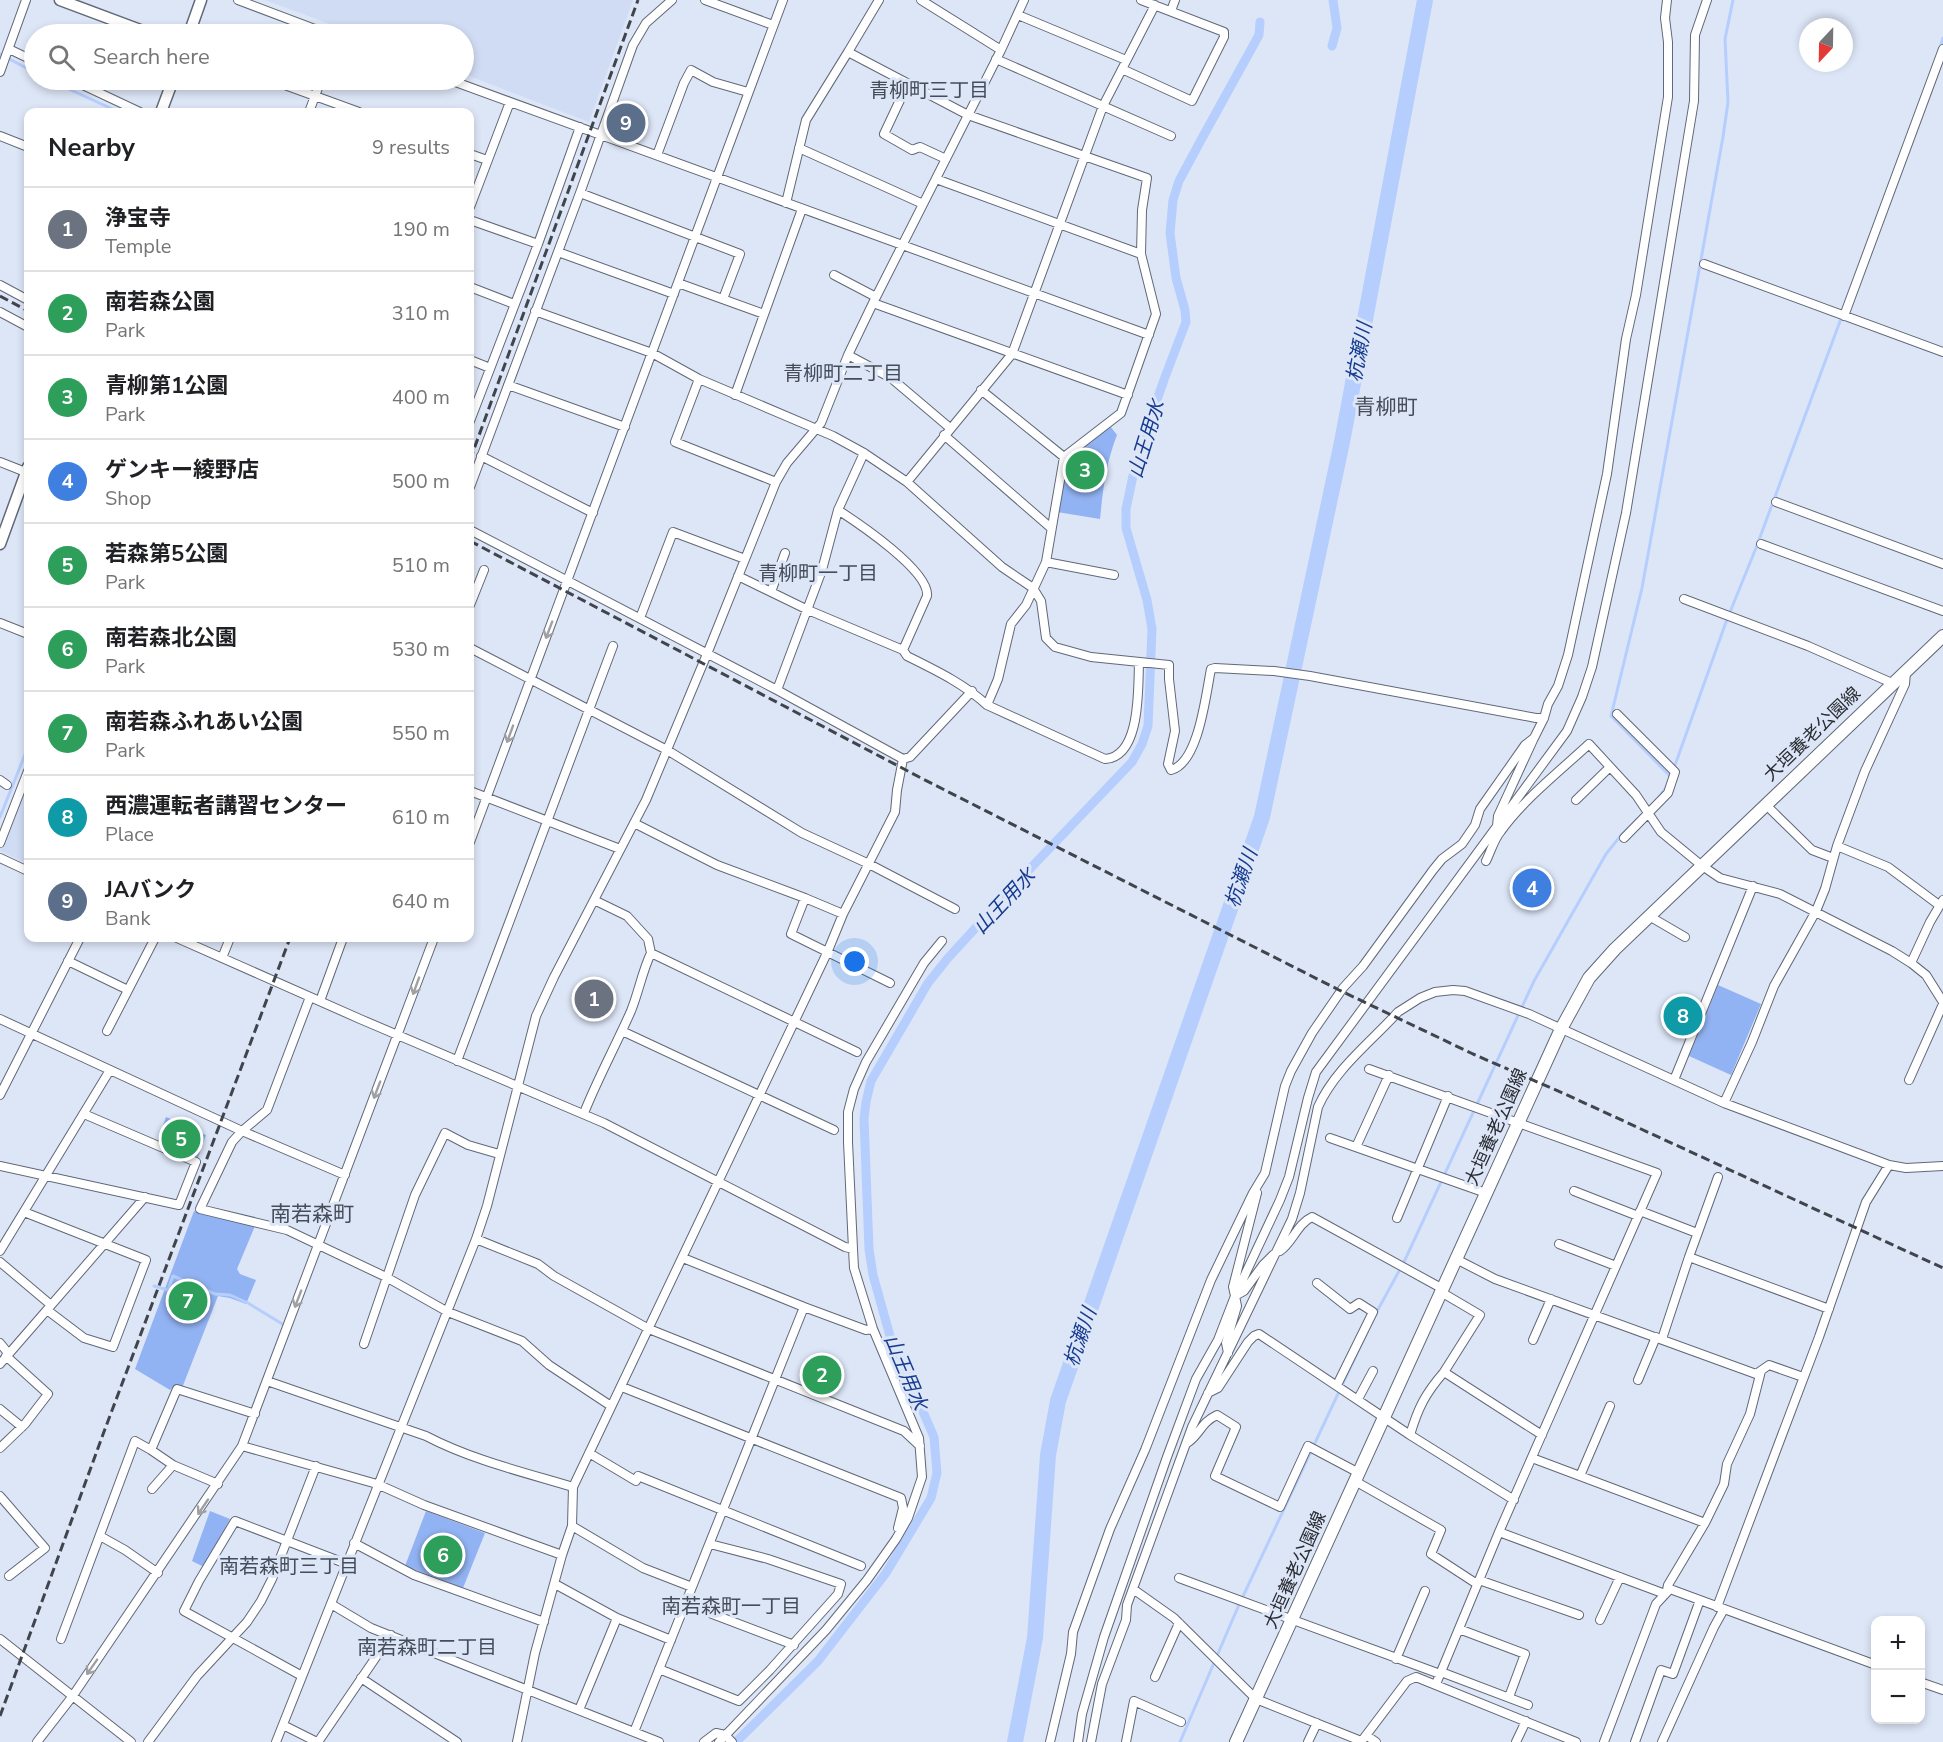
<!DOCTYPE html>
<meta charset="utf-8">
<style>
:root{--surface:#fff;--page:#f2f2f2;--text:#202124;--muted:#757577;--line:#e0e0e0;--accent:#0f766e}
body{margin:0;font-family:"Nunito Sans","Noto Sans JP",sans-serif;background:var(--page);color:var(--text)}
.controls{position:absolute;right:18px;bottom:18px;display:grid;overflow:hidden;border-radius:12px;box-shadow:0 3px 9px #0003}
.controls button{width:54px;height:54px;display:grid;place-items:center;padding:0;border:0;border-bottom:2px solid var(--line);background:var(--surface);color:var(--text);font:30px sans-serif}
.compass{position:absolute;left:1799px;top:18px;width:54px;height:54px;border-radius:50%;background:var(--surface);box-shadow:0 3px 9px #0003;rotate:202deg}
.you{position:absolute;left:855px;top:962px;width:21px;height:21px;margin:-15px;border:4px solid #fff;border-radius:50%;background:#1a73e8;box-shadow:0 0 0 9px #1a73e833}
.badge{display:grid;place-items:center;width:39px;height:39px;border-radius:50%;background:var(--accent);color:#fff;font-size:20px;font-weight:700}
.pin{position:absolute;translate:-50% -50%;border:3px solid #fff;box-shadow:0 2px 6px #0006}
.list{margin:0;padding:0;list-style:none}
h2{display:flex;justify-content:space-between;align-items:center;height:78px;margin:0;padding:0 24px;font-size:26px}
h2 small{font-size:20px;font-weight:400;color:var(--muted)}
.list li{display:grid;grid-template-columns:39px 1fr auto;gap:18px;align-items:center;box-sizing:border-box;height:84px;padding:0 24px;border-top:2px solid var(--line)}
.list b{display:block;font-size:22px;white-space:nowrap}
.list p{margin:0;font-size:20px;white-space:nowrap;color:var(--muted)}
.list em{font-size:20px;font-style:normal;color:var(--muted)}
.icon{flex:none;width:33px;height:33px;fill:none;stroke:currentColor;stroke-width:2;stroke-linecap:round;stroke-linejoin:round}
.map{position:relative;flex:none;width:1943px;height:1742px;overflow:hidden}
.search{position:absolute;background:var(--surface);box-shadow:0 3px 9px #0003;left:24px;top:24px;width:450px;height:66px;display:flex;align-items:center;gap:15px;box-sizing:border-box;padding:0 21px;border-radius:33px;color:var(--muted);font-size:22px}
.panel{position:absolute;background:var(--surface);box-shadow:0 3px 9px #0003;left:24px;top:108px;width:450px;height:834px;border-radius:12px}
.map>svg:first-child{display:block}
.built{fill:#d0dcf4}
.green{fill:#92b3f3}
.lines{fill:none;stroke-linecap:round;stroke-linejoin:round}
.stream{stroke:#b6cefd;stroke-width:3}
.canal{stroke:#b6cefd;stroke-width:9}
.river{stroke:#b6cefd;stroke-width:16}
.street-casing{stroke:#616877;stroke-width:10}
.secondary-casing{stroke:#616877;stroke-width:13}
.primary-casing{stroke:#616877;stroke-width:14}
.street{stroke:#fff;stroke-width:8}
.secondary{stroke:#fff;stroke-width:10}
.primary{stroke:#fff;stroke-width:12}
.rail{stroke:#40444c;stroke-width:3;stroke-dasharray:9 4.5;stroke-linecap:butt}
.oneway{stroke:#9fa0a3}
.labels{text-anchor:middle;stroke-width:6;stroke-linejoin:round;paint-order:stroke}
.street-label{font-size:18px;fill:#292c32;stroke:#dde6f7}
.neighbourhood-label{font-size:20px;fill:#454d5a;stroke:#dde6f7}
.water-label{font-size:20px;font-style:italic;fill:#163b91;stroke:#dde6f7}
.quarter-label{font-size:21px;fill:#454d5a;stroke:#dde6f7}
</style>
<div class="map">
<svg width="1943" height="1742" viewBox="0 0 1943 1742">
<rect width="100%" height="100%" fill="#dde6f7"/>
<!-- built -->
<path class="built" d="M265,0H633L589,122L464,74V34H357Z
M28,783V864L0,851Z"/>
<!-- green -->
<path class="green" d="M1110,426L1117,435C1106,463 1103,489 1100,519L1057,512L1066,458Z
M1718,985L1761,1004L1731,1075L1689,1056Z
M166,1117L206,1135L197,1160L157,1143Z
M194,1211L255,1226L237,1269L240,1274L256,1280L246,1304L230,1298L218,1296L182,1388L175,1385L170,1390L135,1369Z
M816,1354L841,1364L828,1397L803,1387Z
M210,1511L230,1519L204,1567L192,1561Z
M426,1511L485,1533L463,1588L405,1566Z"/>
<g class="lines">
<!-- stream -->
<path class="stream" d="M1939,51L1943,38
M0,54L34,72
M49,80L119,112
M1674,768L1726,622L1756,548L1842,316
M1671,777L1611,716L1642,588L1723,137L1728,102L1725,39L1733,0
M1657,800L1667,786
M0,817L28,747
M154,1286L168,1290L173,1276L215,1294L230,1295L248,1303L284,1325
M1375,1315L1404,1262L1534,981L1606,854L1622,834L1646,811
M1180,1742L1238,1607L1367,1332"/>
<!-- canal -->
<path class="canal" d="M1332,46L1337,28L1333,0
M736,1742L818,1661L886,1573L931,1498L937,1473L934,1437L890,1336L873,1275L869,1249L864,1119L866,1102L871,1081L928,983L948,958L1024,875L1132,762L1142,744L1148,726L1152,629L1147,600L1126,528V509L1137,457L1165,377L1186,322L1185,310L1176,278L1170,233L1173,200L1179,181L1201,140L1259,35L1260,22"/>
<!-- river -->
<path class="river" d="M1015,1742L1035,1638L1048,1455L1058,1401L1262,817L1342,442L1425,0"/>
<!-- street casing -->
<g class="street-casing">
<path id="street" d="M238,0L328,34
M705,0L773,25
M921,0L1001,50
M1171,11L1175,0
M1018,15L1126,60
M9,49L34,61
M848,52L879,0
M996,59L1171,136
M1122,69L1192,101L1224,37V32L1141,0
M0,72L26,0
M72,80L140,112
M271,80L359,112
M450,80L1149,335
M908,83L884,134L912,150L920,147L946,159
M309,112L321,80
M0,136L28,147
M799,148L923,204
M470,154L487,160
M657,155L684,83L691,70L713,82L748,92
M936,179L1141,254
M580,193L740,254L723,299
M786,203L806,120L848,52L968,115L1147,178L1142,210L1141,254L1156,314L1121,413L1064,457L1046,562L1026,605L1011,624L998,679L987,705
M470,207L510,102
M470,220L538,244
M558,252L674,294
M1704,264L1943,352
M834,275L876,297
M678,283L764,314
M0,285L28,300
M470,287L514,304
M873,303L1128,395
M535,311L652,353L699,379L833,436L864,453L907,482L1002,567L1033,588L1041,601L1046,638L1055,647L1091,657L1169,665V679L1175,731L1168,764L1171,770C1199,763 1206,693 1211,669L1215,668L1274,671L1310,676L1536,718H1544
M0,312L28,327
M1844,316L1943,49
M848,355L891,378L950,428
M470,360L490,368
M699,379L675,442L776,482
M508,385L625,427
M981,390L1064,457
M735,395L802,209
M470,421L538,244L580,127
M944,435L1051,528
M481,456L593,513
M0,462L28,473
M907,482L1012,354L1103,106L1155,5
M470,487L580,193L633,45L646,23L672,0
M1776,502L1943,564
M470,530L777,690L903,759
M1761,544L1943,611
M1046,562L1114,575
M738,576L808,610L903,650L927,596C930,571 858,523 838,510
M771,592L785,553
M1684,599L1808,646L1892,683
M470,605L484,570
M640,618L673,532L745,559
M0,623L28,634
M470,648L667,750L802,833L869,864L955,909
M903,650L907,656C935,670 963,683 987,705L1105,759C1141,757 1138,688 1139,662
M777,690L822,570L838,510L864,453
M1617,714L1675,772L1668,793L1624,838
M903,759L910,757L972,691
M0,780L7,785
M470,791L620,849
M1576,800L1610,767
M1765,804L1812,850L1833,858
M634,823L717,865L805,898L843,914
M1497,826L1498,816L1533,740
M470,842L783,0
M0,843L28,771
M1837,846L1888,867L1939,905
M0,858L28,871
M1486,861C1491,851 1494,839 1501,831C1525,798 1559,772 1589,744L1636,795L1661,832L1701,865L1720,878L1780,894L1892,951L1911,963L1926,975L1943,1002
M805,898L791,934L890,983
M594,900L627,916L648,939L651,953L857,1052
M1649,916L1685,937
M177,938L360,1019L604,1123L845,1247L853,1249L854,1268L873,1329L919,1438L922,1477L908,1518L896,1539L867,1580L826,1630L719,1742
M222,958L230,938
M68,961L128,990
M1911,963L1930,922L1943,900
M310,997L267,1110L242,1131L232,1142L200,1209L287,1230L386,1277L448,1312L522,1341L549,1365L611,1406
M320,1001L343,938
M0,1019L242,1131L345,1175
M107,1031L155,938
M622,1031L834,1130
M457,1061L613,646
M1369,1069L1657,1173L1499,1532L1436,1684
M1674,1080L1753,886
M1909,1080L1943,1004
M0,1095L80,938
M1724,1103L1752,1042L1774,986L1816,911L1825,889L1837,846L1865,771L1905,684L1906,672
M584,1113C598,1078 616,1045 631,1011C639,991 642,972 651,953
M1330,1138L1486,1193
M1356,1147L1389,1075
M0,1166L179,1205L196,1162L84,1114
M1718,1177L1689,1257L1829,1309
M1574,1191L1638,1216
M1640,1211L1697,1233
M24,1212L146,1260L113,1347L84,1338L47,1310
M1397,1218L1448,1096
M476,1239L538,1264L554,1276L649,1329L904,1431L920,1446
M1559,1244L1616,1266
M853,1249L848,1142V1112L854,1089L866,1062L924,963L942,941
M0,1251L110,1070
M1280,1251C1293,1242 1297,1224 1312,1217L1443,1289
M1456,1259L1495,1279L1756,1374L1769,1365L1803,1377
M0,1262L51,1305
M1317,1283L1350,1309L1359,1303L1373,1312L1337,1385
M1441,1292L1480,1315L1444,1372L1542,1435
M1235,1296L1233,1287L1257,1193
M804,1307L866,1330L873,1329
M1662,1339L1689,1257
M1533,1340L1551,1299
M0,1343L8,1353
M364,1344L415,1195L445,1133L468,1145L499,1154
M1228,1353L1226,1343L1237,1306L1235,1296L1244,1291L1263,1265L1273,1255
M0,1364L145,1197
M1638,1380L1656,1337
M267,1381L426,1436C472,1460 523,1472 573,1487
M622,1387L901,1498L903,1508L898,1528
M1208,1393L1218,1388L1248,1342L1254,1336L1259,1334L1410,1435L1514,1500
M1358,1399L1373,1371
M0,1409L22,1427
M1410,1435C1418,1408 1425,1394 1444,1372
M1187,1443C1200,1435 1200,1423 1217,1415L1236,1427L1215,1476L1280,1507L1308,1446L1359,1473
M242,1446L377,1484L424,1505L562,1555
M0,1448L25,1424L48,1394L6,1356
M589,1453L636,1481L638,1476L861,1566
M1532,1458L1705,1523
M1580,1476L1610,1406
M1355,1481L1441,1530L1431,1554L1477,1584
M218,1484L173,1465L151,1450L177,1389L255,1414
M152,1489L173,1465
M0,1496L45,1548L9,1576
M572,1526L643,1568L692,1587
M1499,1532L1665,1594
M100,1536L125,1550L158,1573
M354,1543L414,1575L544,1622
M1179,1578L1440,1674
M1479,1580L1579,1615
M555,1584L617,1618L671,1640
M1133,1589L1174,1618L1256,1699L1361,1741
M1667,1590L1668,1585L1705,1523L1724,1484L1727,1464L1750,1414L1761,1371
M331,1604L371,1628L659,1742
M686,1604L794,1645
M1717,1607L1819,1337L1866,1202L1889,1165
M1600,1620L1620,1577
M1459,1629L1525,1654L1509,1697
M0,1639L131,1742
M61,1639L135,1441L151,1450
M1396,1659L1425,1591
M659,1669L739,1701L770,1670L838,1594L841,1584L768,1559L710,1544
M1441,1672L1528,1705
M302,1676L184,1611L199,1581L235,1521L347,1564
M1155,1677L1179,1623
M361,1678L457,1742
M1920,1682L1943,1690
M579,1710L617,1618
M283,1725L317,1742
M634,1732L804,1307L683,1258
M1366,1735L1376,1742
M37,1742L72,1697L242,1446L434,938
M148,1742L197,1676L247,1622L261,1601L272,1579L316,1466
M276,1742L476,1239L487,1206L536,1016L554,977L646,800L707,654L776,482L787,463L821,423L848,355L873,303L1001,50L1024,0
M318,1742L391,1635
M517,1742L535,1653L562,1555L572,1526L573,1487L827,953L843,914L895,812L897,790L903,759
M704,1742L716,1733L725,1735L732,1742
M1050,1742L1071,1654L1073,1632L1110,1529L1145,1450L1211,1280L1253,1193L1265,1173L1285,1086L1291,1071L1312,1033L1343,988L1363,966L1433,870L1442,859L1462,844L1475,825L1480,809L1525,745L1534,738L1544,718L1548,704L1558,686L1568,655L1607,474L1626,339L1636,295L1668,97V42L1665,18L1667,0
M1078,1742L1082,1714L1104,1637L1167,1457L1196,1379L1218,1340L1235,1296L1280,1200L1289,1177L1308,1098L1316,1072L1567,731L1582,697L1592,667L1626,513L1694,101L1695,35L1707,0
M1091,1742L1102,1684L1126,1620L1127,1605L1192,1427L1292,1219L1300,1193L1318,1107C1335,1069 1371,1042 1398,1012L1420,998L1435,992L1453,990L1465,991L1529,1014L1724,1103L1889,1165L1906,1168L1943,1166
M1126,1742L1134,1701L1181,1722
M1308,1742L1317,1723
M1361,1742L1407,1681L1416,1677L1576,1742
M1516,1742L1526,1721
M1604,1742L1656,1604L1670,1589L1876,1665
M1635,1742L1661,1670L1673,1674L1700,1600
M1662,1742L1714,1627L1724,1609"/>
</g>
<!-- secondary casing -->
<g class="secondary-casing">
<path id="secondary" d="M60,0L151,34
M189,34L201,0
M161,112L173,80
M0,544L28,467"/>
</g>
<!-- primary casing -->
<g class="primary-casing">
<path id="primary" d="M1236,1742L1561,1029L1589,978L1615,949L1943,636"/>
</g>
<!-- street -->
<use href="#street" class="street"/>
<!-- secondary -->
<use href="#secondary" class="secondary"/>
<!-- primary -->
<use href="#primary" class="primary"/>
<!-- rail -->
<path class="rail" d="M0,296L28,311
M470,460L638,0
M470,541L923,779L1339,990L1473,1054L1565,1094L1943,1268
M0,1716L105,1429L290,938"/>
</g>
<!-- one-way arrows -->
<defs><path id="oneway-shaft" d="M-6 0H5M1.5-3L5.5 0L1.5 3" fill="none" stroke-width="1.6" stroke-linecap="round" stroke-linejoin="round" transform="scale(1.5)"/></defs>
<g class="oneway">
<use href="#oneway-shaft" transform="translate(549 630) rotate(111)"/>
<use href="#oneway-shaft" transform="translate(510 734) rotate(110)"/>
<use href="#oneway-shaft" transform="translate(416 986) rotate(110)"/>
<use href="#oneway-shaft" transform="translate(377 1090) rotate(111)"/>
<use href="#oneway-shaft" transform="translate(298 1299) rotate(111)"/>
<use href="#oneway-shaft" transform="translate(203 1507) rotate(124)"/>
<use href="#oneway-shaft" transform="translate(92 1667) rotate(125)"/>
</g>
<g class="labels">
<!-- street labels -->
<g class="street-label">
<text transform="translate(1812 734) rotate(-44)" y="6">大垣養老公園線</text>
<text transform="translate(1496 1127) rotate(-66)" y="6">大垣養老公園線</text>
<text transform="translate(1295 1570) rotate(-66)" y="6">大垣養老公園線</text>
</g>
<!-- neighbourhood labels -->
<g class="neighbourhood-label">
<text x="929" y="97">青柳町三丁目</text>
<text x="843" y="380">青柳町二丁目</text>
<text x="818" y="580">青柳町一丁目</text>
<text x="289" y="1573">南若森町三丁目</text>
<text x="731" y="1613">南若森町一丁目</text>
<text x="427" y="1654">南若森町二丁目</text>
</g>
<!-- water labels -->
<g class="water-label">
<text transform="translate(1359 352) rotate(-79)" y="7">杭瀬川</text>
<text transform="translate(1146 439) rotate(-73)" y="7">山王用水</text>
<text transform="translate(1241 878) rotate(-71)" y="7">杭瀬川</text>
<text transform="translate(1004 901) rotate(-47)" y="7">山王用水</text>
<text transform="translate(1080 1337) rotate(-71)" y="7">杭瀬川</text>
<text transform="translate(906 1372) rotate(67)" y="7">山王用水</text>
</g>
<!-- quarter labels -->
<g class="quarter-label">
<text x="1386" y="414">青柳町</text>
<text x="312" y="1221">南若森町</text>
</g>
</g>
</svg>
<div class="controls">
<button>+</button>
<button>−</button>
</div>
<svg class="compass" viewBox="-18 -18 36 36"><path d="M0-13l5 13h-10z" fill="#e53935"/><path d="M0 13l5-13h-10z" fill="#757577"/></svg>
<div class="you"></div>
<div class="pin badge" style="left:594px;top:999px;background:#6b7280">1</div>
<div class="pin badge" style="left:822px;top:1375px;background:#2e9e5b">2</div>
<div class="pin badge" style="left:1085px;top:470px;background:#2e9e5b">3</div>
<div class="pin badge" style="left:1532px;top:888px;background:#3f7fe0">4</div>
<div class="pin badge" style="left:181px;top:1139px;background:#2e9e5b">5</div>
<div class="pin badge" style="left:443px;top:1555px;background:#2e9e5b">6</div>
<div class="pin badge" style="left:188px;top:1301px;background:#2e9e5b">7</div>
<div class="pin badge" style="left:1683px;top:1016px;background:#0f9aa8">8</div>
<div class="pin badge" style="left:626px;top:123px;background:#5c6f8a">9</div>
<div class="search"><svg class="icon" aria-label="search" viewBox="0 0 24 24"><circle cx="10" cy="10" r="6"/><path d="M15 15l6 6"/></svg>Search here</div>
<section class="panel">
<h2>Nearby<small>9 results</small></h2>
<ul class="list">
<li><span class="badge" style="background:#6b7280">1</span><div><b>浄宝寺</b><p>Temple</p></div><em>190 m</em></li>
<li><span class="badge" style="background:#2e9e5b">2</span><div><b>南若森公園</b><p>Park</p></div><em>310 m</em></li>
<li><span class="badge" style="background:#2e9e5b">3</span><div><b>青柳第1公園</b><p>Park</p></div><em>400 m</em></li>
<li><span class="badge" style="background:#3f7fe0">4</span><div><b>ゲンキー綾野店</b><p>Shop</p></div><em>500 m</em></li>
<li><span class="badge" style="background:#2e9e5b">5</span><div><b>若森第5公園</b><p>Park</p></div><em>510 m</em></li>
<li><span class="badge" style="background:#2e9e5b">6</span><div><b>南若森北公園</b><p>Park</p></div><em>530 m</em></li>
<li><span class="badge" style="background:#2e9e5b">7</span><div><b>南若森ふれあい公園</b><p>Park</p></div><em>550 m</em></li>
<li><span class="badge" style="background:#0f9aa8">8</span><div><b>西濃運転者講習センター</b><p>Place</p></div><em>610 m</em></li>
<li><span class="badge" style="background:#5c6f8a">9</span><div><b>JAバンク</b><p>Bank</p></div><em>640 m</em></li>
</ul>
</section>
</div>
